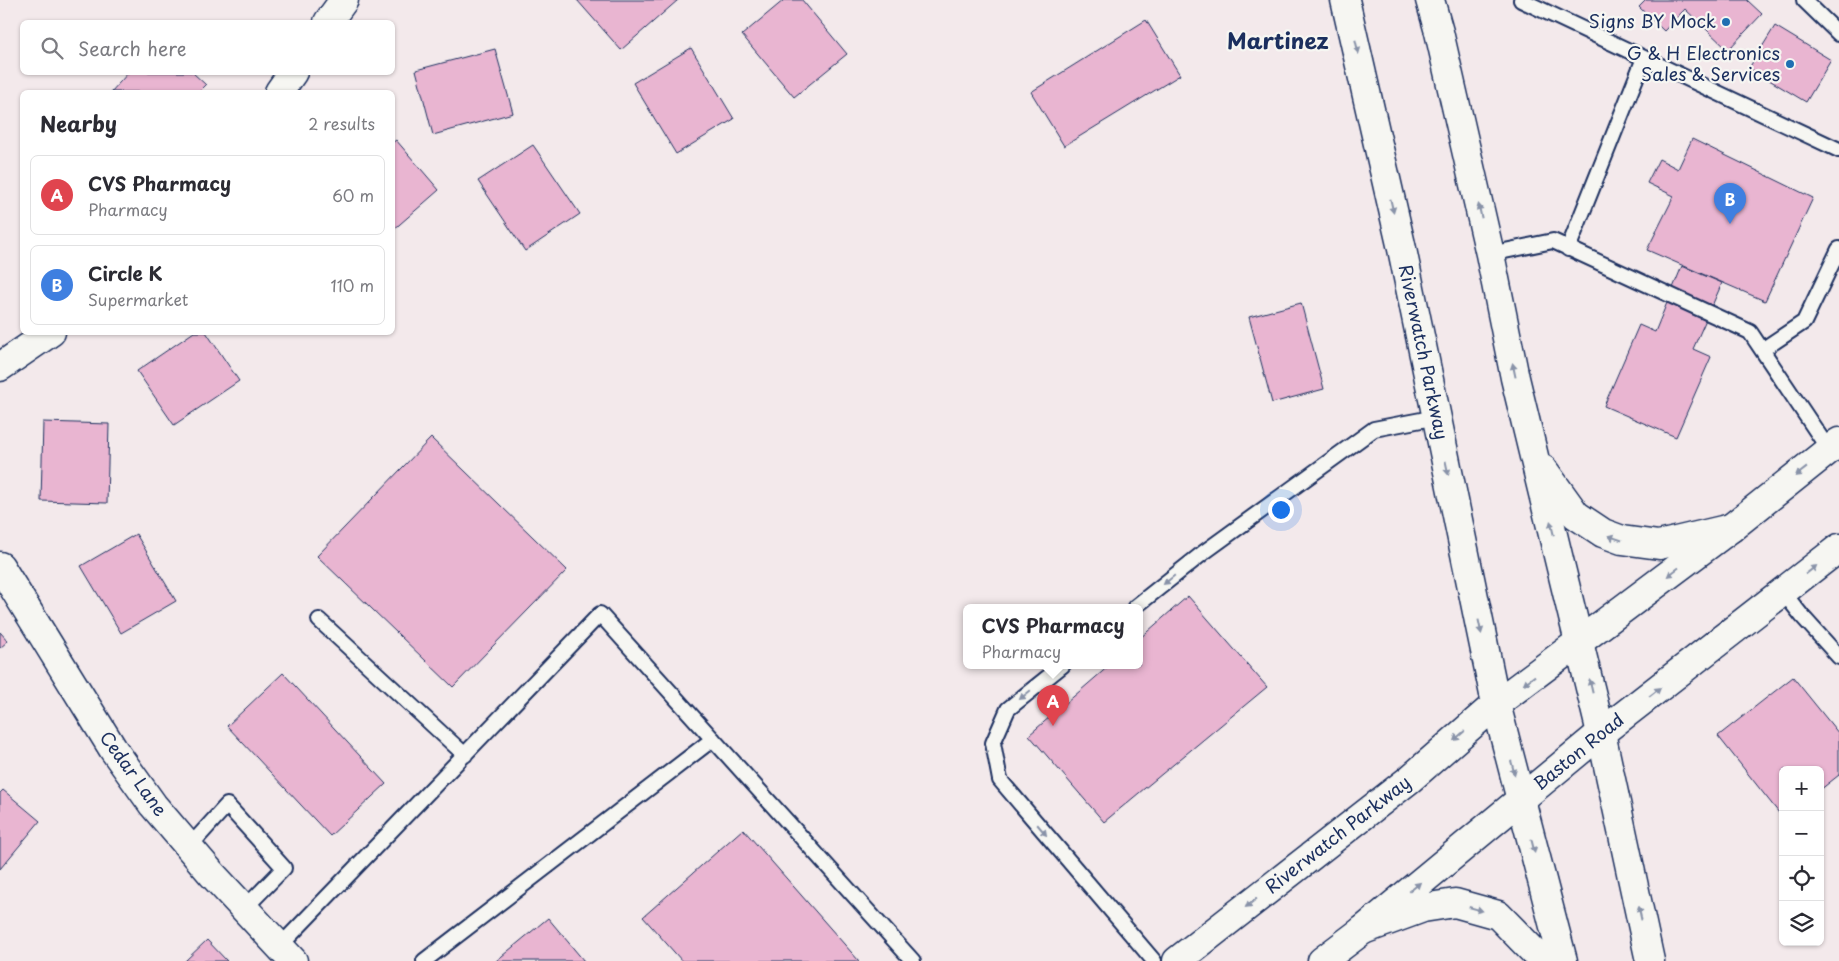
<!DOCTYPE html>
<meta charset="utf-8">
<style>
:root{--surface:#fff;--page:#f2f2f3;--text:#2b2b33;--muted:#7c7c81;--line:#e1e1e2;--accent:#db2777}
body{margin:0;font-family:"Playpen Sans",sans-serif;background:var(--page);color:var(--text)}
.controls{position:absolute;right:15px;bottom:15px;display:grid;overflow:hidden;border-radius:8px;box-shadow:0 1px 4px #0004}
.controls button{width:45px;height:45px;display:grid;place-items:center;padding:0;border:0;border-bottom:1px solid var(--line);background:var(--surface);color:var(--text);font:25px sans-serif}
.you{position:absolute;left:1280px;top:509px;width:18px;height:18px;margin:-12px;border:4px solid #fff;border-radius:50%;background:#1a73e8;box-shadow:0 0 0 8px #1a73e833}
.badge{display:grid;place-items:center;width:32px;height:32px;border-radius:50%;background:var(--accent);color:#fff;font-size:16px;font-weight:700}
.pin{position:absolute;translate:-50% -41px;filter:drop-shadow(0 1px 2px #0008)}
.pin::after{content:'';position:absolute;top:26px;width:18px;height:15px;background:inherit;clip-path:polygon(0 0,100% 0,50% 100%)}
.popup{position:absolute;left:963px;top:604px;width:180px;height:65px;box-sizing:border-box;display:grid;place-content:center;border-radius:8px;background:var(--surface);filter:drop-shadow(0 1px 4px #0005);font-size:16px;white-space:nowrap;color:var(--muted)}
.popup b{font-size:19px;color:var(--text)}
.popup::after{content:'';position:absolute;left:50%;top:100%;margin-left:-10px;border:10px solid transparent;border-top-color:var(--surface)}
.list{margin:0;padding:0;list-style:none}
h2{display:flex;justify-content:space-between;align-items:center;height:65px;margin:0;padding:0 20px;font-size:21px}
h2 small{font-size:16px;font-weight:400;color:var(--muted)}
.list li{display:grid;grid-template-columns:32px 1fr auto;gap:15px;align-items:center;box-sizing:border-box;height:80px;margin:0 10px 10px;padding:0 10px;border:1px solid var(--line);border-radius:8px}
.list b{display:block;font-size:19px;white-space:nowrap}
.list p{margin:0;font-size:16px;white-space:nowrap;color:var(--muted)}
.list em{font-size:16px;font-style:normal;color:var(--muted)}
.icon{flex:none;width:28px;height:28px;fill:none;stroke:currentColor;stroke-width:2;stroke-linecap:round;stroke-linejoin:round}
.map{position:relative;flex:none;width:1839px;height:961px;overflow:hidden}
.search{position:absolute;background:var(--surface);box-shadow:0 1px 4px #0004;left:20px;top:20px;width:375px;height:55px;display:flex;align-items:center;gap:12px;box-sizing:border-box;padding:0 18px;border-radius:8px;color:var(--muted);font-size:19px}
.panel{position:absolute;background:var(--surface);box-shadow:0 1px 4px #0004;left:20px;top:90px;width:375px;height:245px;border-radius:8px}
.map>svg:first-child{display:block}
.building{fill:#e9b5d1;stroke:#1b2f5e}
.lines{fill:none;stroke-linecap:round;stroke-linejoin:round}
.service-casing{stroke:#1b2f5e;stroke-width:18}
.minor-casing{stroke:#1b2f5e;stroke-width:31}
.secondary-casing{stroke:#1b2f5e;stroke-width:31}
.primary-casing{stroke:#1b2f5e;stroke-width:31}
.service{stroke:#f6f6f2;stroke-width:14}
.minor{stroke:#f6f6f2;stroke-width:28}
.secondary{stroke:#f6f6f2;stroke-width:28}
.primary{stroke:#f6f6f2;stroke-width:28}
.oneway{fill:#8892a8}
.poi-dot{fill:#1f6fb2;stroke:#f6f6f2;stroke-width:2}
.labels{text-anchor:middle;stroke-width:4.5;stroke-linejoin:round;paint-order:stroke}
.poi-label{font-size:18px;fill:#1b2f5e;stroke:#f6f6f2;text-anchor:end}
.street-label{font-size:18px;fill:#1b2f5e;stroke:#f6f6f2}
.district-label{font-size:22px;font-weight:bold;fill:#1b2f5e;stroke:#f6f6f2}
</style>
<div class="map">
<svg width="1839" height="961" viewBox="0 0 1839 961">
<rect width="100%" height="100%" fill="#f3e9eb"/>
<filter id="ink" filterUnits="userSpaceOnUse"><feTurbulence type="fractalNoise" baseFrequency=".02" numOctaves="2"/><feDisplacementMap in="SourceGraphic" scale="10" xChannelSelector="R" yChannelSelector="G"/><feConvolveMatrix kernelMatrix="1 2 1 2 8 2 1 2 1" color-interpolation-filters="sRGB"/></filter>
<g filter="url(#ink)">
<!-- building -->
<path class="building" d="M577,0H678L621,50Z
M784,0H802L847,54L794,97L742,35Z
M1646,0H1747L1762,14L1728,50L1685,9L1664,31L1639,7Z
M1146,20L1180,75L1064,146L1031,92Z
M1775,26L1831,60L1806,102L1749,68Z
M691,48L734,119L676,154L633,83Z
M495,49L513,113L433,135L416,70Z
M129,72H192L206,85L199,92H111Z
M1692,139L1813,198L1765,301L1647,250L1674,196L1647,183L1659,159L1678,169Z
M396,140L439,190L392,231V143Z
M533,145L580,214L525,251L478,181Z
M1682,266L1722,283L1693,349L1711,357L1676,437L1604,406L1639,325L1655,332Z
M1301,303L1324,389L1272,403L1249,317Z
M194,332H206L239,381L174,425L137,371Z
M43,422L109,424L107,503L41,501Z
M431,438L567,570L453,687L317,556Z
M136,534L176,601L121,633L81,566Z
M1188,596L1267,687L1104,822L1029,735L1110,665H1139V639Z
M0,632L8,641L0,648Z
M283,673L386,784L330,836L227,726Z
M1793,677L1839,734V775L1820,790V770H1783V818L1718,736Z
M3,790L40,821L0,869V793Z
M743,829L859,961H682L643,917Z
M548,918L584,961H496Z
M207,940L227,961H185Z"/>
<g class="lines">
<!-- service casing -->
<g class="service-casing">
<path id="service" d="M1521,0L1839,150
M1804,0L1839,34
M1568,249L1644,58
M1490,254L1553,241L1750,332L1829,450
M1762,350L1804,322L1839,249
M1783,592L1802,616L1839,657
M1135,607L1203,553L1374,429L1437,417
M319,620L465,755
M1063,665L1008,709L993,743L1000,780L1154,961
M189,847L227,805L284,868L244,909
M279,947L600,614L913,961
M424,961L713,739"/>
</g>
<!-- minor casing -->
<g class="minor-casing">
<path id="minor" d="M328,22L344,0
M279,92L293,72
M0,367L51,332
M0,566L113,749L153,805L212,874L293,961"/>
</g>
<!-- secondary casing -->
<g class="secondary-casing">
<path id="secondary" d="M1177,961L1410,779L1496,704L1731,528L1839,442
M1322,961L1363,930L1601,733L1839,548"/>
</g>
<!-- primary casing -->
<g class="primary-casing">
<path id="primary" d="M1345,0L1402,249L1496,704L1563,961
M1430,0L1439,32L1490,254L1515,378L1601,733L1650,961
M1543,469L1576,515L1603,533L1622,540L1659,545L1731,528
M1363,930L1423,908L1455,903L1498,915L1543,961"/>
</g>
<!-- service -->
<use href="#service" class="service"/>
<!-- minor -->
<use href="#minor" class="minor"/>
<!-- secondary -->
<use href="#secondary" class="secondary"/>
<!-- primary -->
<use href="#primary" class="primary"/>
</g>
<!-- one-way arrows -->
<defs><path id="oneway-solid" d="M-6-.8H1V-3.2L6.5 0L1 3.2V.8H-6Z" transform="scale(1.25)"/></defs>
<g class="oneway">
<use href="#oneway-solid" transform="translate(1357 47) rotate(77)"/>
<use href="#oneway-solid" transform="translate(1392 206) rotate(77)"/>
<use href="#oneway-solid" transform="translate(1480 211) rotate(-103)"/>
<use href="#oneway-solid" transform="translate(1514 370) rotate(-102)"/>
<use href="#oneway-solid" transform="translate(1447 468) rotate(78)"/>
<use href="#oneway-solid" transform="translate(1801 472) rotate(142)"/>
<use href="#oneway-solid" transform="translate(1552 528) rotate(-104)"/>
<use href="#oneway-solid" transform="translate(1615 538) rotate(-161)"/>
<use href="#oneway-solid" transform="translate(1811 570) rotate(-38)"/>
<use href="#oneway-solid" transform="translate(1673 572) rotate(143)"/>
<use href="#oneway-solid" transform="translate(1169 580) rotate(141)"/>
<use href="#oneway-solid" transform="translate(1480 627) rotate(78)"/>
<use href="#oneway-solid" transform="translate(1529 680) rotate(144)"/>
<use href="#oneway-solid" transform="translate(1591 686) rotate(-103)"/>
<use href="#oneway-solid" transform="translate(1655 692) rotate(-38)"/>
<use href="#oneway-solid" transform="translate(1025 695) rotate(141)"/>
<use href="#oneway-solid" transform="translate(1459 736) rotate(139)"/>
<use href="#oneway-solid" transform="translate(1513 768) rotate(75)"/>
<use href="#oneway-solid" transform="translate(1042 830) rotate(50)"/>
<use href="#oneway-solid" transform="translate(1533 846) rotate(76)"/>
<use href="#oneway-solid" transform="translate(1415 887) rotate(-40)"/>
<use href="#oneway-solid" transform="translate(1251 903) rotate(142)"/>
<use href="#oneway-solid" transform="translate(1476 909) rotate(16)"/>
<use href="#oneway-solid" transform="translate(1640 913) rotate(-102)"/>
</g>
</g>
<!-- markers -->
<g class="poi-dot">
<circle cx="1726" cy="22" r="5"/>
<circle cx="1790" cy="64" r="5"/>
</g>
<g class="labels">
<!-- poi labels -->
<g class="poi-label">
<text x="1716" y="28">Signs BY Mock</text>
<text x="1780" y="60">G &amp; H Electronics<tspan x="1780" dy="21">Sales &amp; Services</tspan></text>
</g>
<!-- street labels -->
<g class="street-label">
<text transform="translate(1423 352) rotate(78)" y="6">Riverwatch Parkway</text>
<text transform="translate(1579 752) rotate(-39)" y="6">Baston Road</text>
<text transform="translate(133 774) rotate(54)" y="6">Cedar Lane</text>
<text transform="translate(1338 835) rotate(-38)" y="6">Riverwatch Parkway</text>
</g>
<!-- district labels -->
<g class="district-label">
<text x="1278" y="49">Martinez</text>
</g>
</g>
</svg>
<div class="controls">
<button>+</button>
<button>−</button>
<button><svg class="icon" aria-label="locate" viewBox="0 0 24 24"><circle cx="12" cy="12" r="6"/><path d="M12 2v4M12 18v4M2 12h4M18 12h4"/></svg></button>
<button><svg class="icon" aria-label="layers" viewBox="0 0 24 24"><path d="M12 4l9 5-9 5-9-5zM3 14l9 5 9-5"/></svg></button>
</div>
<div class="you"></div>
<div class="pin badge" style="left:1053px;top:726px;background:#e0444e">A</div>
<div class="popup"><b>CVS Pharmacy</b>Pharmacy</div>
<div class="pin badge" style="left:1730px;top:224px;background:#3f7fe0">B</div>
<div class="search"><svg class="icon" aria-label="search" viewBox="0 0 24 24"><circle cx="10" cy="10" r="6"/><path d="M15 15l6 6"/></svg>Search here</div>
<section class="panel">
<h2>Nearby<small>2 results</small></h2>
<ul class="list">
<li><span class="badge" style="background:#e0444e">A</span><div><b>CVS Pharmacy</b><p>Pharmacy</p></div><em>60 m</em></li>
<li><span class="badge" style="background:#3f7fe0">B</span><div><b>Circle K</b><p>Supermarket</p></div><em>110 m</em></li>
</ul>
</section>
</div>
